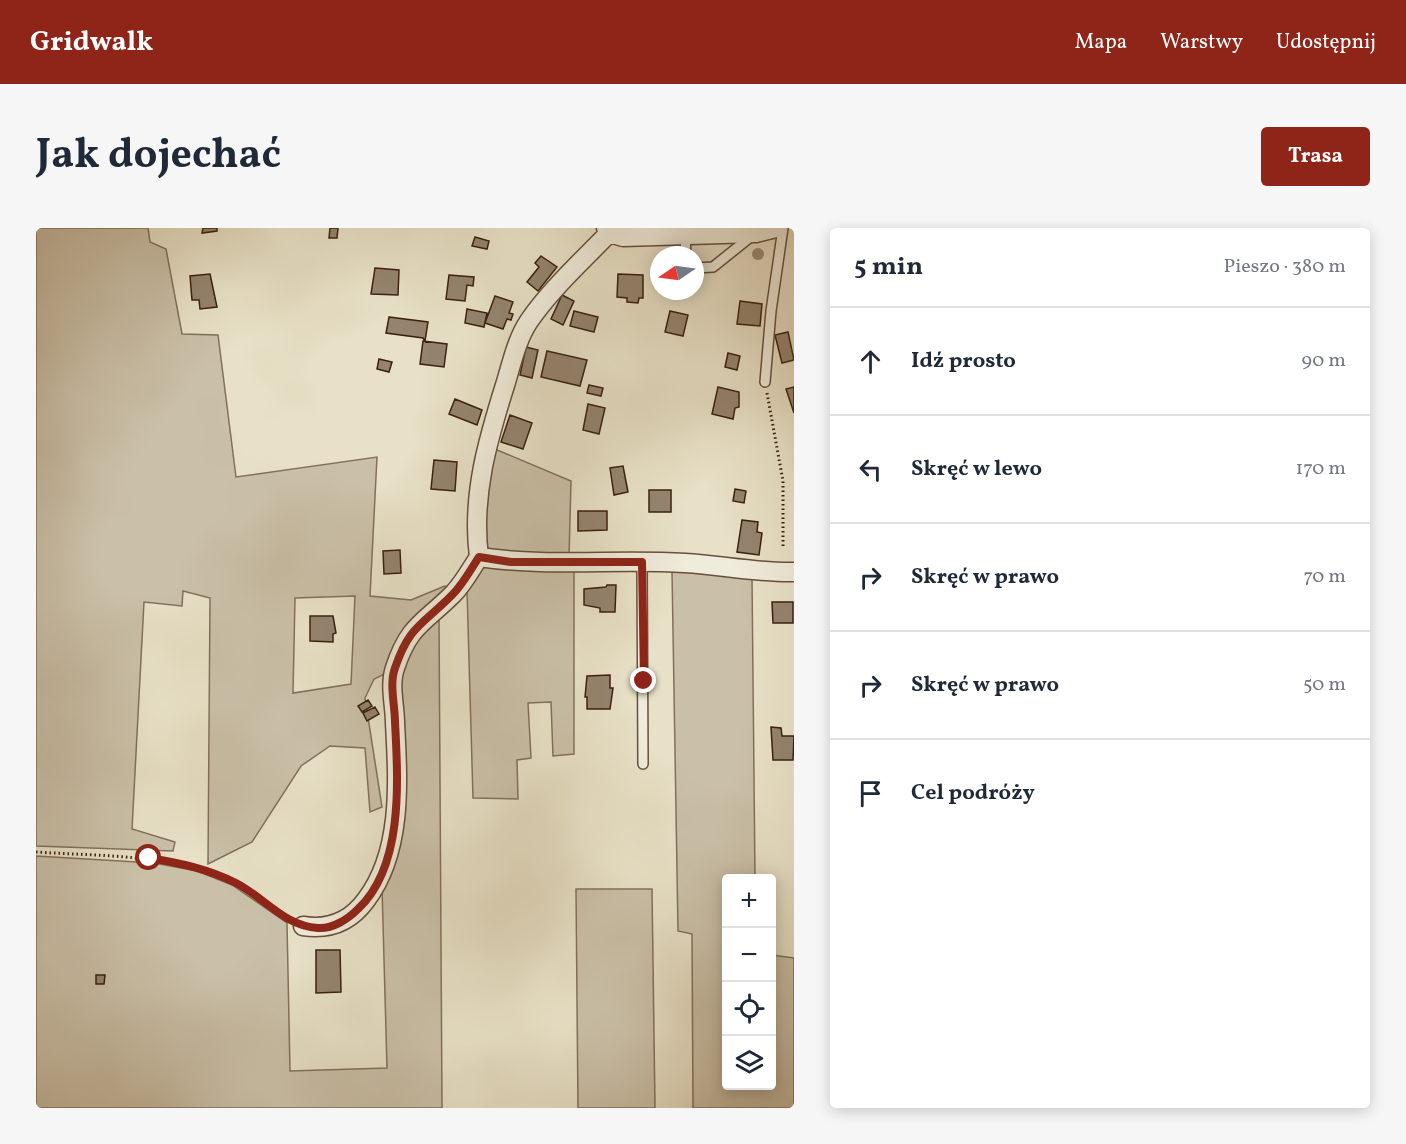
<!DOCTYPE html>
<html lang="pl">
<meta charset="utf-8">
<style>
:root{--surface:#fff;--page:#f6f6f7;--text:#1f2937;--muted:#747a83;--line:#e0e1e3;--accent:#8f2418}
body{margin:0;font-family:Vollkorn,serif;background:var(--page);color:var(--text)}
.controls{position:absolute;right:18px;bottom:18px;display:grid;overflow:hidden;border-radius:6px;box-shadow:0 3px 15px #0003}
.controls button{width:54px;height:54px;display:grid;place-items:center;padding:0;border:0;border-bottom:2px solid var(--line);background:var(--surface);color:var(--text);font:30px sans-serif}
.compass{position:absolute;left:614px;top:18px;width:54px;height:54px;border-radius:50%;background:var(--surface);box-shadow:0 3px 15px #0003;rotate:257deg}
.stop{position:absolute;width:18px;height:18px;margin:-14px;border:4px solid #8f2418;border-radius:50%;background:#fff}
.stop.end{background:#8f2418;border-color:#fff;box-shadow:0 2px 6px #0008}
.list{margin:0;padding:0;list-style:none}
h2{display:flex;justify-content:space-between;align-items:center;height:78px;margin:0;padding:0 24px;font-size:26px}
h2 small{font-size:20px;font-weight:400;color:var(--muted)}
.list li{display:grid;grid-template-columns:39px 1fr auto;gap:18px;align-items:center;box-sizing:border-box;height:108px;padding:0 24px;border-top:2px solid var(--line)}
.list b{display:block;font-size:22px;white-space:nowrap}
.list em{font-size:20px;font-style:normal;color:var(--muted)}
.icon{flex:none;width:33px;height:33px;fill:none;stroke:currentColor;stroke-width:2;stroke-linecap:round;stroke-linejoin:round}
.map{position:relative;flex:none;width:758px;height:880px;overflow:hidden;border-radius:6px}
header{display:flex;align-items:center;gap:36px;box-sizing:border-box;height:84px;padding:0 30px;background:var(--accent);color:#fff}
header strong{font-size:28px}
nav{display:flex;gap:33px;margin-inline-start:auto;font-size:21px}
.intro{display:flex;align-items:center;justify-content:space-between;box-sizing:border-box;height:144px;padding:0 36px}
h1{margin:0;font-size:42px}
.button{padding:15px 27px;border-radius:6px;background:var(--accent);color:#fff;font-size:21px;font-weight:700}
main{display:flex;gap:36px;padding:0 36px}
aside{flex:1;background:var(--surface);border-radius:6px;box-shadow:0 3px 15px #0003}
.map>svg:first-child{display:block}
.green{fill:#cac0a8;stroke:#82705c;stroke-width:1.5;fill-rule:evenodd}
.building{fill:#94846f;stroke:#3a200f;stroke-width:1.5}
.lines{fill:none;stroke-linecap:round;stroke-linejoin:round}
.lane-casing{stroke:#66503d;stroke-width:12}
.street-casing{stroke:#66503d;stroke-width:21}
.path{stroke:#3a200f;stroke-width:3;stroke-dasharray:1.5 3;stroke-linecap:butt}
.lane{stroke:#f0ecdb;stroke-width:9}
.street{stroke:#f0ecdb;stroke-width:18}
.tree{fill:#9c8d77}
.route{stroke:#8f2418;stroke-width:8}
</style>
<header>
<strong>Gridwalk</strong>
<nav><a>Mapa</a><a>Warstwy</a><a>Udostępnij</a></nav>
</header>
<div class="intro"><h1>Jak dojechać</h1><a class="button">Trasa</a></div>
<main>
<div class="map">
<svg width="758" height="880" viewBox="0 0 758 880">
<rect width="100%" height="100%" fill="#e8e1c7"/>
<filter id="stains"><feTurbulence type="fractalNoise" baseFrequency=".00333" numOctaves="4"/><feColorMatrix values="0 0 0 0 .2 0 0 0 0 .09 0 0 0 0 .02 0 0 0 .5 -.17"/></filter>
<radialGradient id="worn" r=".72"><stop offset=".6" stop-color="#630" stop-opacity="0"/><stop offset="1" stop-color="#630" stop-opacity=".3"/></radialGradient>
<!-- green -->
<path class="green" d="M0,0H112L114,14L130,21L146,106L182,107L200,249L341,229L334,368L375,372L409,358L415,364L353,444L338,451L329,470L346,579L334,584L329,520L294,518L265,538L216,614L172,636L174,370L147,363L146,378L108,374L96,601L139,614L137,623L0,618ZM319,368L315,456L257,465L259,370Z
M454,219L535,253L533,329L458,326L445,314Z
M452,338L538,341V526L517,528L515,474L492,475L495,530L481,532L482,571L437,570L431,362L443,342Z
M636,343L716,350L719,650H690V858H736V727L758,730V880H657L656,706L642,703Z
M403,388L406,880H0V628L118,635L161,643L196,657L251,695L254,843L351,840L346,659L362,460L373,417Z
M540,661H616L619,880H542Z"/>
<!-- building -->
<path class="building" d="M167,0H181V3L166,5Z
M294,0H302L301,10H293Z
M439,9L453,13L451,21L436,18Z
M505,28L521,39L502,63L491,54L503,39L499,35Z
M339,40L363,42L362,67L335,66Z
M174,46L181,79L164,81L163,72H156L154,48Z
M582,46L607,47V70H603L602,75L591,74V70L581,69Z
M413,47L438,49L437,58L431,57L429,73L410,71Z
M526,67L538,73L527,97L515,91Z
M459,68L477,74L473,85L477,86L475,92L471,91L467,101L449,95Z
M704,73L726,76L724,98L701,96Z
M431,81L451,85L448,99L429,95Z
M538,83L562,89L558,104L534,98Z
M634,83L652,87L647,108L629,104Z
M353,89L392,94L389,113L387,110L350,105Z
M752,104L758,132L746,135L739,107Z
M387,113L411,116L408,139L384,136Z
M490,119L502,122L496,150L484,147Z
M511,123L551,132L544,158L505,149Z
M692,125L704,128L701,142L689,139Z
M343,131L356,134L353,144L341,141Z
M553,157L567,160L565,168L551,165Z
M682,159L703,164V179L699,180L697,191L676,186Z
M758,159V185L750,161Z
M419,171L446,182L441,197L413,186Z
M552,176L569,180L563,206L547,202Z
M474,187L496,195L487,221L465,214Z
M398,232L421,234L419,263L395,261Z
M587,238L592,264L578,267L574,240Z
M699,261L710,263L708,275L697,273Z
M613,262H635V284H613Z
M542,283H571V302L542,303Z
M706,292L722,294L721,304L726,305L723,327L701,324Z
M364,322L365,345L348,346L347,323Z
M571,357H580L579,384H564V380L548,377V361L570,359Z
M736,374H757V395H737Z
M274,388H297L300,405L297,406V414L274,413Z
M574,447V460H577L574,481H551V469H549L551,448Z
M332,472L336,478L326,484L322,478Z
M339,479L343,486L331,493L327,485Z
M735,499L745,500L746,508H758L757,532H737Z
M280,722H304L305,764L280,765Z
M60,747H69L68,756H60Z"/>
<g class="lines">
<!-- lane casing -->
<g class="lane-casing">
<path id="lane" d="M649,7L650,27
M659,40L677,39L717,7
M729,154L735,83L747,0
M606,334L607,536"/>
</g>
<!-- street casing -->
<g class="street-casing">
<path id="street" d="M570,0L573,5L587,9L720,5L740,0
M443,329C511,339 580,331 649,335C685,337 721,345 758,344
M267,698C293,702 314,694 330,672C367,623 362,553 359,495C359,478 353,457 359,440C373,397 388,395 417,366C427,356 435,341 443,329C435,268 452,211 470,154C476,134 481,111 493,93C515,61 546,33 573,5"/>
</g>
<!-- path -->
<path class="path" d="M731,165L747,253V321
M0,624C76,629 152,625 219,666C231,673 241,684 251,692"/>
<!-- lane -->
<use href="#lane" class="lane"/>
<!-- street -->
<use href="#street" class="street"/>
</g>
<!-- trees -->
<circle class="tree" cx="722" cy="26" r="6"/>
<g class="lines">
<!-- route -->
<path class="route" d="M113,630C144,635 172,641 200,655C229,670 248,698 282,700C297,701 312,691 322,681C368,638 362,552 359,494C359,477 353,456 359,440C374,396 388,396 417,366C427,356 435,341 443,329L475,334H606L608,453"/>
</g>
<rect width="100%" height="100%" filter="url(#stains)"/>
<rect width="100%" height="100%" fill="url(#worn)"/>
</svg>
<div class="controls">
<button>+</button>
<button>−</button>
<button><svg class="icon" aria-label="locate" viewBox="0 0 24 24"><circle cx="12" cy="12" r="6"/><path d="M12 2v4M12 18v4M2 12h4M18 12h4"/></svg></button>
<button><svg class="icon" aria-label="layers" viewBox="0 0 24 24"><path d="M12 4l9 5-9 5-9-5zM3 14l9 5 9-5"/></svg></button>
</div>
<svg class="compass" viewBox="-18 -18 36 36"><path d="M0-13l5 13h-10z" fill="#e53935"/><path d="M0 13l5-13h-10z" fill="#747a83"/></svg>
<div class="stop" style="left:113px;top:630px"></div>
<div class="stop end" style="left:608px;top:453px"></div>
</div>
<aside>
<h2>5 min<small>Pieszo · 380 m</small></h2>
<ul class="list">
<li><svg class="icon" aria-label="ahead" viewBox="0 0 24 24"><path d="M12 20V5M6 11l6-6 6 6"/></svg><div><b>Idź prosto</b></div><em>90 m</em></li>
<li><svg class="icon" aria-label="left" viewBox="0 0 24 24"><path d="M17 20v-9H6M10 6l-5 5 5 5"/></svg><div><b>Skręć w lewo</b></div><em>170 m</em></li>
<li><svg class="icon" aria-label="right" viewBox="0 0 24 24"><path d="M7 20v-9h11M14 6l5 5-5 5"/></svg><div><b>Skręć w prawo</b></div><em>70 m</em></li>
<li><svg class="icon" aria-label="right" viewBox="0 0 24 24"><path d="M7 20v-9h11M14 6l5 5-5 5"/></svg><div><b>Skręć w prawo</b></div><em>50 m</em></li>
<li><svg class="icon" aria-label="arrive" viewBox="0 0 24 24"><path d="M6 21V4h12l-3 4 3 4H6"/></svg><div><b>Cel podróży</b></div></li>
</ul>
</aside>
</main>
